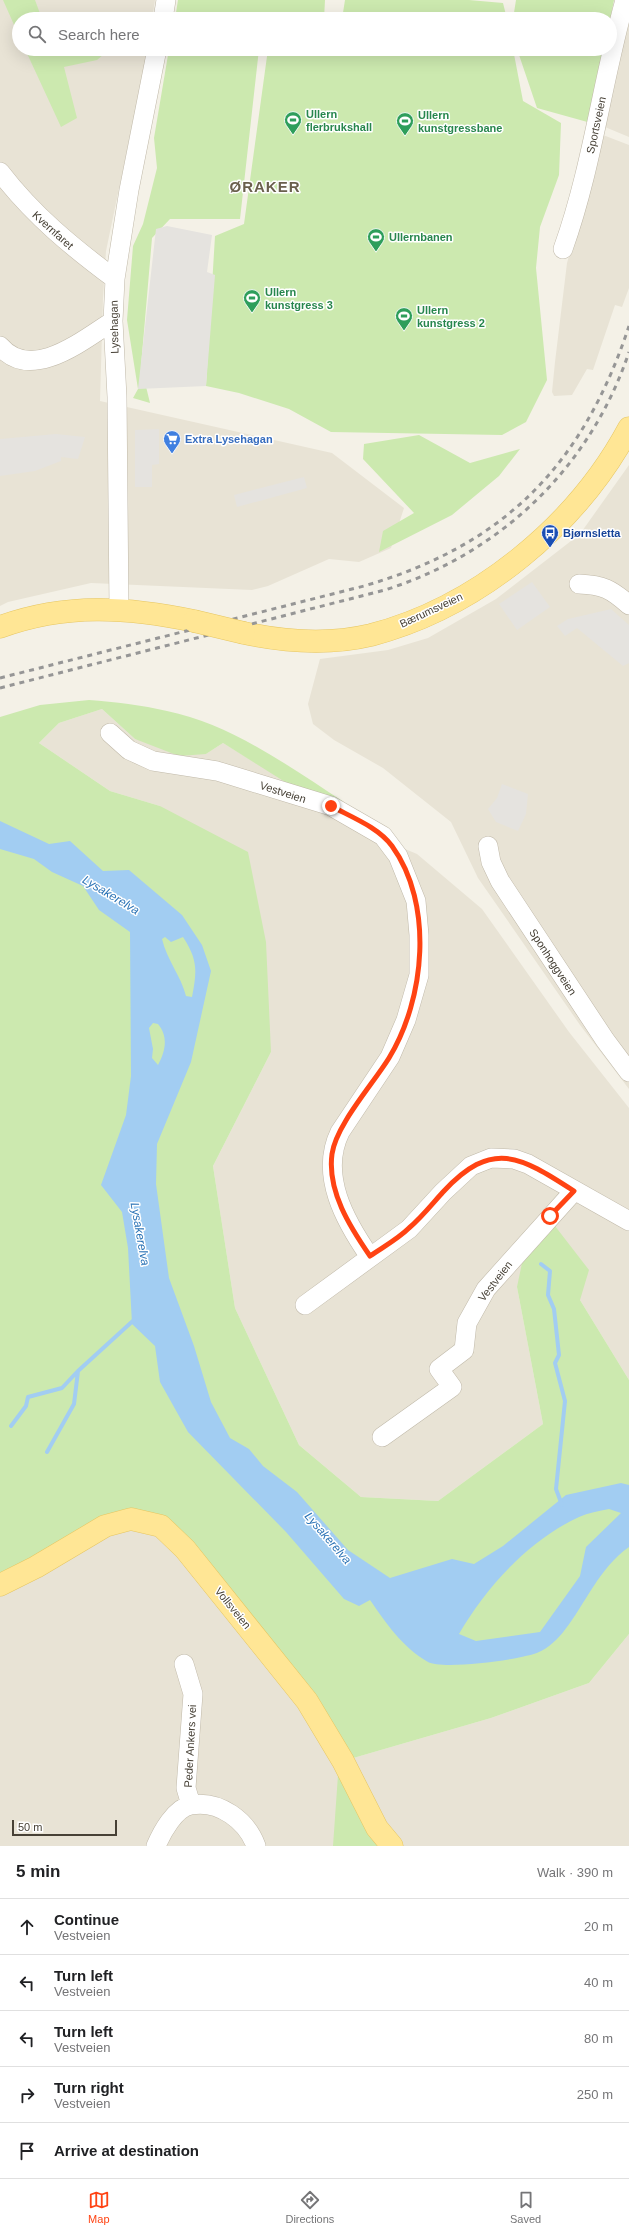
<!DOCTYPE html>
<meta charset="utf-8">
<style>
:root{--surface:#fff;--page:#f2f2f2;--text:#202124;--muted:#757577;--line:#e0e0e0;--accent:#ff4313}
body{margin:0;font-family:Arial,sans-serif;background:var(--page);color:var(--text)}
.scale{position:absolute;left:12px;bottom:10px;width:105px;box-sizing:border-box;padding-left:4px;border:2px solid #474136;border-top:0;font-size:11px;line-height:14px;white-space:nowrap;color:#474136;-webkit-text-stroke:3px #fff;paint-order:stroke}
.stop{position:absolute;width:12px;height:12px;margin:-9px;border:3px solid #ff4313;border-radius:50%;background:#fff}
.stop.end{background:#ff4313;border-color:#fff;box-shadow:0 1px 4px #0008}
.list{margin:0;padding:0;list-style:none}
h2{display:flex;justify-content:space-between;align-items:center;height:52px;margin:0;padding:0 16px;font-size:17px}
h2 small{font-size:13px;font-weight:400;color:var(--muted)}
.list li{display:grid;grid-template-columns:26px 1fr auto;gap:12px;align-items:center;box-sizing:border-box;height:56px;padding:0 16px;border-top:1px solid var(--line)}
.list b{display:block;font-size:15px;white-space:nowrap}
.list p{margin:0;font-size:13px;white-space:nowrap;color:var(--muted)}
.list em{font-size:13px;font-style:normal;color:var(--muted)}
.icon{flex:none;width:22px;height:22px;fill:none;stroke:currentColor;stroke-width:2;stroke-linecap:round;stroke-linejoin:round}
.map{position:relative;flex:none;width:629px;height:1846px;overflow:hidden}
.search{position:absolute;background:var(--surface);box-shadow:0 4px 16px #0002;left:12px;right:12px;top:12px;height:44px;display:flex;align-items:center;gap:10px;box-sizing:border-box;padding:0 14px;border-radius:22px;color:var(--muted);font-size:15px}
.sheet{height:332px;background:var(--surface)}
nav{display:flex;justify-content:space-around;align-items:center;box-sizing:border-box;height:56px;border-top:1px solid var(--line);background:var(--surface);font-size:11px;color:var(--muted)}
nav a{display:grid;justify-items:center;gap:2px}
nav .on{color:var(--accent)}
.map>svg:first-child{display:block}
.residential{fill:#e8e3d5}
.green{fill:#cce9af}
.parking{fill:#e5e3df}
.water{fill:#a2cdf2;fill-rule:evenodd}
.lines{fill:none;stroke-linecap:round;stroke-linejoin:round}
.stream{stroke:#a2cdf2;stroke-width:4}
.minor-casing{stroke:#c0b9a9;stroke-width:20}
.major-casing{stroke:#e6c662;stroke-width:23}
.minor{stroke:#fff;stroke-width:19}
.major{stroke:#ffe695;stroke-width:22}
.rail{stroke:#969696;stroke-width:3;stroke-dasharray:5 5;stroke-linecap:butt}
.major-bridge-casing{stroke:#e6c662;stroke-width:23;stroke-linecap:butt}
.major-bridge{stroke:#ffe695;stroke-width:22}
.route{stroke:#ff4313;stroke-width:5}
.labels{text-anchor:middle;stroke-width:3;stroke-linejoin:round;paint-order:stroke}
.leisure-label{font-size:11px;font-weight:bold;fill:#27864d;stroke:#fff;text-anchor:start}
.street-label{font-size:11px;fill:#474136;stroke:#fff}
.shop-label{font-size:11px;font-weight:bold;fill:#366cbe;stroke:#fff;text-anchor:start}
.transit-label{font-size:11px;font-weight:bold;fill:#164399;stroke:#fff;text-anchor:start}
.water-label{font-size:12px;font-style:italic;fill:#2c74b6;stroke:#fff}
.district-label{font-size:15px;font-weight:bold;letter-spacing:1px;fill:#6a604d;stroke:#fff}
</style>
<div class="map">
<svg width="629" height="1846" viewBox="0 0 629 1846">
<rect width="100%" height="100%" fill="#f4f1e7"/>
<!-- residential -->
<path class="residential" d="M0,0H155L152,19H19V49H148L106,251L103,298L100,401L332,453L404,508L391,548L359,562L329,559L268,586L252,590L91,583L8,602L0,606Z
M629,0V137L605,127Z
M603,135L629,145V288L622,307L615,305L593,370L587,369L572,395L554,396L552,392L555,362L567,263Z
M629,465V1089L580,1025L478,878L451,822L383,768L334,740L313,724L308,704L320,659L388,650L428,638L496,599L580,534Z
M102,709L135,739L206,754L223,743L381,839L417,854L482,909L569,1032L629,1108V1380L580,1300L517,1287L543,1424L438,1501L361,1497L299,1445L235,1308L213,1166L271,1052L160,806L110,791L39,743L59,723Z
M119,1521L161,1526L343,1761L491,1718L589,1683L629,1634V1846H0V1585Z"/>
<!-- green -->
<path class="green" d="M3,0H35L42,19H19V36Z
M178,0H325L324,19H175Z
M345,0H469L503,3L507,19H342Z
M516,0H614L610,21V19H513Z
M25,49H110L97,60L64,67L77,118L61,127Z
M169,49H259L240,219H170L152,238L141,366L150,403L133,398L138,389L127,320L133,246L143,224L157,168L154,138Z
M268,49H299L338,53L339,49H513L523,101L561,123L559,175L540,227L536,268L547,380L526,422L502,435L331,432L289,409L239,393L206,386L215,236L244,224Z
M517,49H605L591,123L537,108Z
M419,435L470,463L520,449L499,476L452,515L379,552L383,531L414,513L363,459L364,444Z
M89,700C115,702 142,705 167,711C231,724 290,767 344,802L293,787L223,743L206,754L179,756L135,739L102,709L59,723L39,743L110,791L160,806L248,852L266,942L271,1052L213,1166L235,1308L299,1445L361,1497L438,1501L543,1424L517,1287L522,1263L555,1226L589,1270L580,1300L629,1380V1634L589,1683L491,1718L343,1761L259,1640L142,1520L0,1585V717L40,705Z
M338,1775L378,1846H333Z"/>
<!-- parking -->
<path class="parking" d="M167,226L212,235L207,272L215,275L206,386L138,389L156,229Z
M159,429V464L152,465V487H135V430Z
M56,434L85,437L78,459L61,457V461L35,471L0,476V439Z
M304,477L307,488L237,507L234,495Z
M532,582L550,607L517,630L499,604Z
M611,609L629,625V663L623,666L577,628L565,636L557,626L568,619Z
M502,784L528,794L526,814L518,831L496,822L488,809L497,798Z"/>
<!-- water -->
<path class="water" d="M0,821L49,844L70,841L103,871L129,870L182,915L202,945L211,971L191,1062L157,1144L156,1184L169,1278L194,1346L211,1402L230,1438L249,1449L263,1466L297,1492L348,1550L390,1578L452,1559L474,1564L503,1546L566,1495L621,1483L629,1485V1547C599,1568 586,1603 564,1631C559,1638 547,1649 539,1652C522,1660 442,1670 428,1662C402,1647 386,1623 370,1600L359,1606L344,1599L286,1532L188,1432L160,1382L155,1346L132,1324L128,1248L122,1212L101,1185L126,1115L131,1076L130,932L99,910L83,886L52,872L34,859L0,849ZM165,937L171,942L183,937C198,960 197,971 192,997L186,996C181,976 167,960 162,939ZM153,1023L158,1024C169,1037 165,1052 158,1065L152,1058L153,1049L149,1028ZM609,1509L621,1513L586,1547L580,1576L540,1632L476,1641L459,1634C486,1587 529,1540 579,1517C588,1513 599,1511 609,1509Z"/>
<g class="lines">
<!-- stream -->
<path class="stream" d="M541,1264L550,1271L548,1295L554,1309L559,1355L555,1363L565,1401L556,1489L562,1505
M11,1426L26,1406L28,1397L62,1388L77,1372
M47,1452L74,1404L78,1371L135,1319"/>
<!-- minor casing -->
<g class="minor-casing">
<path id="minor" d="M163,19L166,0
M0,172C33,215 72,247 115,279
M563,249C592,168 602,82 625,0
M0,346C31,383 83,340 113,321
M579,584C603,585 611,589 629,605
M119,609L117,397L113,321L115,279L129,190L157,49
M110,733L129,750L153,761L217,771L331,806L383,836L398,856L416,901L419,935V975L406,1020L390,1057L340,1132C319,1175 345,1221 370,1257
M488,846L491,862L500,881L605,1040L629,1072
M305,1305L409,1229L443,1192L471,1166L491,1158L514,1159L528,1164L629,1221
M382,1437L452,1387L439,1369L464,1350L467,1323L486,1289L574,1191
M184,1664L193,1694L186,1788L191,1805
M156,1846C162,1832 175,1808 191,1805C220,1800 247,1821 256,1846"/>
</g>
<!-- major casing -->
<g class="major-casing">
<path id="major" d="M0,627C65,603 128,607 194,621
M244,633C286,642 329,645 371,635C478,607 577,525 629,428
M0,1585L36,1567L105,1526L131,1519L161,1526L185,1549L307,1701L343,1761L377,1828L392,1846"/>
</g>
<!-- minor -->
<use href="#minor" class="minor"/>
<!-- major -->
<use href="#major" class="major"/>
<!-- rail -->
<path class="rail" d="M0,678L364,586C505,545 583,465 629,326
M0,688L385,590C501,553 590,468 629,352"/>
<!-- major-bridge casing -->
<g class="major-bridge-casing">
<path id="major-bridge" d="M194,621L244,633"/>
</g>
<!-- major-bridge -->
<use href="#major-bridge" class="major-bridge"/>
</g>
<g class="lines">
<!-- route -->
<path class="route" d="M331,806C351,817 378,827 392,846C434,904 425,999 389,1058C373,1084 336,1125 332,1154C327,1191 350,1227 370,1256C383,1247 398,1239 409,1228C422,1217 432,1204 443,1192C492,1139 520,1156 574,1191L550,1216"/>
</g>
<!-- icons -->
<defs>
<g id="stadium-pin" transform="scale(0.9)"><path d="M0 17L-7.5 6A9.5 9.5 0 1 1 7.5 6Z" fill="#2e9e5b" stroke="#fff"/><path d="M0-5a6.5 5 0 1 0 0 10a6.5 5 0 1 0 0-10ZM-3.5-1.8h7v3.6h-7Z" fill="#fff"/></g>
<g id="supermarket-pin" transform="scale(0.9)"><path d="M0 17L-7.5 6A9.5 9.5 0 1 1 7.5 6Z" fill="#3f7fe0" stroke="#fff"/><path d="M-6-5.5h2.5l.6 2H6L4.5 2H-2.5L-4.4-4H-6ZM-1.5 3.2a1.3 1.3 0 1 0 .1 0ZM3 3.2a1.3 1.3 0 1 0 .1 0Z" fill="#fff"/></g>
<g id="bus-pin" transform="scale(0.9)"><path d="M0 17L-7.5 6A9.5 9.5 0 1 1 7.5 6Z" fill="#1a4fb4" stroke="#fff"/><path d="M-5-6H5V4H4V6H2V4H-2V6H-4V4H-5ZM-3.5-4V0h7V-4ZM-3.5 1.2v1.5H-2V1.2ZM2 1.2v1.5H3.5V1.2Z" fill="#fff"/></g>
</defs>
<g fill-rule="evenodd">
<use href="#stadium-pin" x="293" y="120"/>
<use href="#stadium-pin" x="405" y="121"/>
<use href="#stadium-pin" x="376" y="237"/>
<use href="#stadium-pin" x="252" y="298"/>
<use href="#stadium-pin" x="404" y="316"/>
<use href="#supermarket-pin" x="172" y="439"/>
<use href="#bus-pin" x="550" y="533"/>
</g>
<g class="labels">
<!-- leisure labels -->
<g class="leisure-label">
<text x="306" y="118">Ullern<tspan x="306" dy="13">flerbrukshall</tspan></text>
<text x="418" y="119">Ullern<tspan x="418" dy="13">kunstgressbane</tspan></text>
<text x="389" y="241">Ullernbanen</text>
<text x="265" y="296">Ullern<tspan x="265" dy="13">kunstgress 3</tspan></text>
<text x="417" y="314">Ullern<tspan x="417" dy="13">kunstgress 2</tspan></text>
</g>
<!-- street labels -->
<g class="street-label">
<text transform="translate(596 125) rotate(-78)" y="4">Sportsveien</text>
<text transform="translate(53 230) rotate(42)" y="4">Kvernfaret</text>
<text transform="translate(114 327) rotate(-91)" y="4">Lysehagan</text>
<text transform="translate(431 610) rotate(-25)" y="4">Bærumsveien</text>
<text transform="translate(283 792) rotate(18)" y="4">Vestveien</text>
<text transform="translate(553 962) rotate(57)" y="4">Sponhoggveien</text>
<text transform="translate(495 1281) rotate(-52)" y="4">Vestveien</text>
<text transform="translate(233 1608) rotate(51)" y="4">Vollsveien</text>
<text transform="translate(190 1746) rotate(-87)" y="4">Peder Ankers vei</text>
</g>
<!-- shop labels -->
<g class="shop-label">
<text x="185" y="443">Extra Lysehagan</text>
</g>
<!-- transit labels -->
<g class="transit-label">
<text x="563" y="537">Bjørnsletta</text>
</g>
<!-- water labels -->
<g class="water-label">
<text transform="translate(111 895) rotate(31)" y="4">Lysakerelva</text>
<text transform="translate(140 1234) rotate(80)" y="4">Lysakerelva</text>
<text transform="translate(328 1538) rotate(49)" y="4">Lysakerelva</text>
</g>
<!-- district labels -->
<g class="district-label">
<text x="265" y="192">ØRAKER</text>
</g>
</g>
</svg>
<div class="scale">50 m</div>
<div class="stop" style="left:550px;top:1216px"></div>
<div class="stop end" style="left:331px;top:806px"></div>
<div class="search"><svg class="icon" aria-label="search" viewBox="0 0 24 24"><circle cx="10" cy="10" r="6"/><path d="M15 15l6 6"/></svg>Search here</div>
</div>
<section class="sheet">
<h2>5 min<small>Walk · 390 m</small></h2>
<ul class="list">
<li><svg class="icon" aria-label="ahead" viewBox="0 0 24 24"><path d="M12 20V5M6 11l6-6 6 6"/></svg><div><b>Continue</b><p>Vestveien</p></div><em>20 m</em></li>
<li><svg class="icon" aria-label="left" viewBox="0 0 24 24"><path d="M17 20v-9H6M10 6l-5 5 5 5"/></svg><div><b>Turn left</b><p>Vestveien</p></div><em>40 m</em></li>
<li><svg class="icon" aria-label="left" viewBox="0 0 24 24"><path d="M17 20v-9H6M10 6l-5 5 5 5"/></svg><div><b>Turn left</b><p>Vestveien</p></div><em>80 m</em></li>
<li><svg class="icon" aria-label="right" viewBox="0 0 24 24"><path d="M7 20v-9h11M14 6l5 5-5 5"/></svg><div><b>Turn right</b><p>Vestveien</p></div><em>250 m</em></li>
<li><svg class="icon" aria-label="arrive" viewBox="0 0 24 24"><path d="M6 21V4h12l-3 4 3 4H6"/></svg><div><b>Arrive at destination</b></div></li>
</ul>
</section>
<nav>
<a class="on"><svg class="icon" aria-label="map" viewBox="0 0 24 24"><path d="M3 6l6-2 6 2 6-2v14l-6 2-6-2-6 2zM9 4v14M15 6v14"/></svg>Map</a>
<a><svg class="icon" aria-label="directions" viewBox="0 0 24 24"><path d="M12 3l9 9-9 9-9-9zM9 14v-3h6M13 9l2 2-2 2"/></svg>Directions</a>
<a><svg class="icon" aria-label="saved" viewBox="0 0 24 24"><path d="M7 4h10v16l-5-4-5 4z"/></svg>Saved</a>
</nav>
